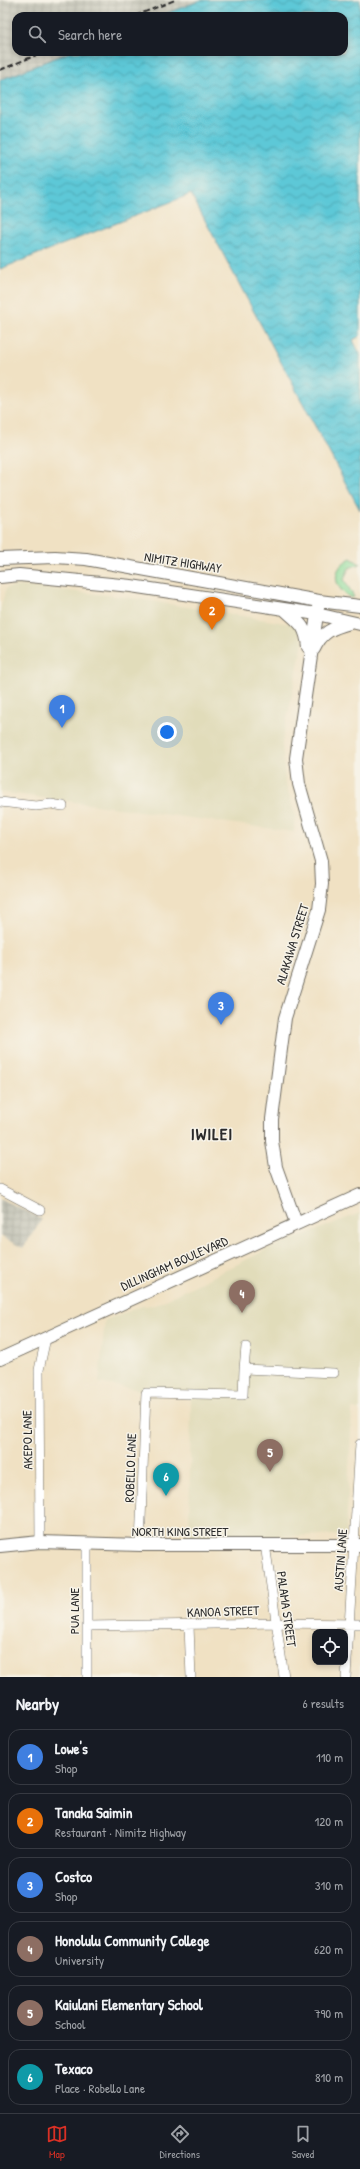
<!DOCTYPE html>
<meta charset="utf-8">
<style>
:root{--surface:#171b24;--page:#20242c;--text:#f1f3f6;--muted:#9ea1a6;--line:#363941;--accent:#d93025}
body{margin:0;font-family:"Patrick Hand",sans-serif;background:var(--page);color:var(--text)}
.controls{position:absolute;right:12px;bottom:12px;display:grid;overflow:hidden;border-radius:8px;box-shadow:0 2px 6px #0003}
.controls button{width:36px;height:36px;display:grid;place-items:center;padding:0;border:0;border-bottom:1px solid var(--line);background:var(--surface);color:var(--text);font:20px sans-serif}
.you{position:absolute;left:167px;top:732px;width:14px;height:14px;margin:-10px;border:3px solid #fff;border-radius:50%;background:#1a73e8;box-shadow:0 0 0 6px #1a73e833}
.badge{display:grid;place-items:center;width:26px;height:26px;border-radius:50%;background:var(--accent);color:#fff;font-size:13px;font-weight:700}
.pin{position:absolute;translate:-50% -33px;filter:drop-shadow(0 1px 2px #0008)}
.pin::after{content:'';position:absolute;top:21px;width:14px;height:12px;background:inherit;clip-path:polygon(0 0,100% 0,50% 100%)}
.list{margin:0;padding:0;list-style:none}
h2{display:flex;justify-content:space-between;align-items:center;height:52px;margin:0;padding:0 16px;font-size:17px}
h2 small{font-size:13px;font-weight:400;color:var(--muted)}
.list li{display:grid;grid-template-columns:26px 1fr auto;gap:12px;align-items:center;box-sizing:border-box;height:56px;margin:0 8px 8px;padding:0 8px;border:1px solid var(--line);border-radius:12px}
.list b{display:block;font-size:15px;white-space:nowrap}
.list p{margin:0;font-size:13px;white-space:nowrap;color:var(--muted)}
.list em{font-size:13px;font-style:normal;color:var(--muted)}
.icon{flex:none;width:22px;height:22px;fill:none;stroke:currentColor;stroke-width:2;stroke-linecap:round;stroke-linejoin:round}
.map{position:relative;flex:none;width:360px;height:1677px;overflow:hidden}
.search{position:absolute;background:var(--surface);box-shadow:0 2px 6px #0003;left:12px;right:12px;top:12px;height:44px;display:flex;align-items:center;gap:10px;box-sizing:border-box;padding:0 14px;border-radius:12px;color:var(--muted);font-size:15px}
.sheet{height:436px;background:var(--surface)}
nav{display:flex;justify-content:space-around;align-items:center;box-sizing:border-box;height:56px;border-top:1px solid var(--line);background:var(--surface);font-size:11px;color:var(--muted)}
nav a{display:grid;justify-items:center;gap:2px}
nav .on{color:var(--accent)}
.map>svg:first-child{display:block}
.built{fill:#e1dcba}
.industrial{fill:url(#industrial-grid)}
.grass{fill:#8fdc9a;stroke:#5d8462}
.water{fill:url(#water-waves);stroke:#447a81}
.lines{fill:none;stroke-linecap:round;stroke-linejoin:round}
.minor-casing{stroke:#706b60;stroke-width:10}
.major-casing{stroke:#706b60;stroke-width:14}
.minor{stroke:#fff;stroke-width:9}
.major{stroke:#fff;stroke-width:12}
.rail{stroke:#2b2b2b;stroke-width:2;stroke-dasharray:6 3;stroke-linecap:butt}
.labels{text-anchor:middle;stroke-width:3;stroke-linejoin:round;paint-order:stroke}
.street-label{font-size:13px;fill:#2b2b2b;stroke:#f7f3e8}
.district-label{font-size:17px;font-weight:bold;letter-spacing:1px;fill:#2b2b2b;stroke:#f7f3e8}
</style>
<div class="map">
<svg width="360" height="1677" viewBox="0 0 360 1677">
<defs>
<pattern id="industrial-grid" width="8" height="8" patternUnits="userSpaceOnUse"><rect width="8" height="8" fill="#c5c5b8"/><path d="M0 4h8M4 0v8" fill="none" stroke="#a9a99e"/></pattern>
<pattern id="water-waves" width="16" height="10" patternUnits="userSpaceOnUse"><rect width="16" height="10" fill="#5dc8d7"/><path d="M0 5q4-4 8 0t8 0" fill="none" stroke="#4da3af"/></pattern>
</defs>
<rect width="100%" height="100%" fill="#f7f3e8"/>
<filter id="ink" filterUnits="userSpaceOnUse"><feTurbulence type="fractalNoise" baseFrequency=".025" numOctaves="2"/><feDisplacementMap in="SourceGraphic" scale="8" xChannelSelector="R" yChannelSelector="G"/><feConvolveMatrix kernelMatrix="1 2 1 2 8 2 1 2 1" color-interpolation-filters="sRGB"/></filter>
<filter id="wash" filterUnits="userSpaceOnUse"><feTurbulence type="fractalNoise" baseFrequency=".012" numOctaves="4" result="noise"/><feDisplacementMap in="SourceGraphic" scale="16" xChannelSelector="R" yChannelSelector="G"/><feGaussianBlur stdDeviation="0.9" result="paint"/><feColorMatrix in="noise" values="0 0 0 0 0 0 0 0 0 0 0 0 0 0 0 0 0 1.4 0 .05"/><feComposite in="paint" operator="in"/></filter>
<g filter="url(#wash)">
<rect width="100%" height="100%" fill="#f0e1c3"/>
<!-- built -->
<path class="built" d="M21,586L125,597L291,624L298,630L303,641L282,743L285,781L295,816L294,832L0,792V610L6,588Z
M360,1213V1410L352,1409L346,1535L189,1537L191,1398L99,1383L105,1320L142,1306L155,1305L266,1250Z"/>
<!-- industrial -->
<path class="industrial" d="M0,0H201L160,16H16V52H70L0,80Z
M0,1198L42,1219L23,1248L0,1236Z"/>
<!-- grass -->
<path class="grass" d="M351,558L360,564L349,568L344,579L354,597L351,598C332,587 331,568 351,558Z"/>
<!-- water -->
<path class="water" d="M201,0H360V336L353,340L360,354V510L191,194L0,269V80L70,52H344V16H160Z"/>
</g>
<g filter="url(#ink)">
<g class="lines">
<!-- minor casing -->
<g class="minor-casing">
<path id="minor" d="M0,802L36,806L51,804L63,806
M0,1189L40,1210
M244,1369L246,1347
M40,1542L39,1370L46,1338
M265,1544L284,1677
M140,1545L146,1393L243,1395L244,1369L334,1373
M87,1626L276,1623L360,1624
M189,1626L191,1677
M87,1677V1544
M346,1677L360,1444"/>
</g>
<!-- major casing -->
<g class="major-casing">
<path id="major" d="M0,559L55,557L86,559L319,601L360,606
M0,577L19,575L131,586L317,614L360,624
M285,610C300,623 306,626 308,647
M314,649C322,632 332,628 350,623
M296,1223L276,1167L272,1141V1119L285,1018L319,910L322,884L321,861L299,784L296,758L319,601
M0,1359L360,1195
M0,1546L40,1542L140,1545H360"/>
</g>
<!-- minor -->
<use href="#minor" class="minor"/>
<!-- major -->
<use href="#major" class="major"/>
<!-- rail -->
<path class="rail" d="M135,16L175,0
M0,70L44,52"/>
</g>
</g>
<g class="labels">
<!-- street labels -->
<g class="street-label">
<text transform="translate(183 562) rotate(9)" y="5">NIMITZ HIGHWAY</text>
<text transform="translate(292 944) rotate(-73)" y="5">ALAKAWA STREET</text>
<text transform="translate(174 1263) rotate(-24)" y="5">DILLINGHAM BOULEVARD</text>
<text transform="translate(27 1440) rotate(-91)" y="5">AKEPO LANE</text>
<text transform="translate(130 1468) rotate(-88)" y="5">ROBELLO LANE</text>
<text x="180" y="1536">NORTH KING STREET</text>
<text transform="translate(340 1560) rotate(-86)" y="5">AUSTIN LANE</text>
<text transform="translate(287 1609) rotate(82)" y="5">PALAMA STREET</text>
<text transform="translate(74 1611) rotate(-90)" y="5">PUA LANE</text>
<text transform="translate(223 1611) rotate(-2)" y="5">KANOA STREET</text>
</g>
<!-- district labels -->
<g class="district-label">
<text x="212" y="1140">IWILEI</text>
</g>
</g>
</svg>
<div class="controls">
<button><svg class="icon" aria-label="locate" viewBox="0 0 24 24"><circle cx="12" cy="12" r="6"/><path d="M12 2v4M12 18v4M2 12h4M18 12h4"/></svg></button>
</div>
<div class="you"></div>
<div class="pin badge" style="left:62px;top:728px;background:#3f7fe0">1</div>
<div class="pin badge" style="left:212px;top:630px;background:#e8710a">2</div>
<div class="pin badge" style="left:221px;top:1025px;background:#3f7fe0">3</div>
<div class="pin badge" style="left:242px;top:1313px;background:#8d6e63">4</div>
<div class="pin badge" style="left:270px;top:1472px;background:#8d6e63">5</div>
<div class="pin badge" style="left:166px;top:1496px;background:#0f9aa8">6</div>
<div class="search"><svg class="icon" aria-label="search" viewBox="0 0 24 24"><circle cx="10" cy="10" r="6"/><path d="M15 15l6 6"/></svg>Search here</div>
</div>
<section class="sheet">
<h2>Nearby<small>6 results</small></h2>
<ul class="list">
<li><span class="badge" style="background:#3f7fe0">1</span><div><b>Lowe's</b><p>Shop</p></div><em>110 m</em></li>
<li><span class="badge" style="background:#e8710a">2</span><div><b>Tanaka Saimin</b><p>Restaurant · Nimitz Highway</p></div><em>120 m</em></li>
<li><span class="badge" style="background:#3f7fe0">3</span><div><b>Costco</b><p>Shop</p></div><em>310 m</em></li>
<li><span class="badge" style="background:#8d6e63">4</span><div><b>Honolulu Community College</b><p>University</p></div><em>620 m</em></li>
<li><span class="badge" style="background:#8d6e63">5</span><div><b>Kaiulani Elementary School</b><p>School</p></div><em>790 m</em></li>
<li><span class="badge" style="background:#0f9aa8">6</span><div><b>Texaco</b><p>Place · Robello Lane</p></div><em>810 m</em></li>
</ul>
</section>
<nav>
<a class="on"><svg class="icon" aria-label="map" viewBox="0 0 24 24"><path d="M3 6l6-2 6 2 6-2v14l-6 2-6-2-6 2zM9 4v14M15 6v14"/></svg>Map</a>
<a><svg class="icon" aria-label="directions" viewBox="0 0 24 24"><path d="M12 3l9 9-9 9-9-9zM9 14v-3h6M13 9l2 2-2 2"/></svg>Directions</a>
<a><svg class="icon" aria-label="saved" viewBox="0 0 24 24"><path d="M7 4h10v16l-5-4-5 4z"/></svg>Saved</a>
</nav>
